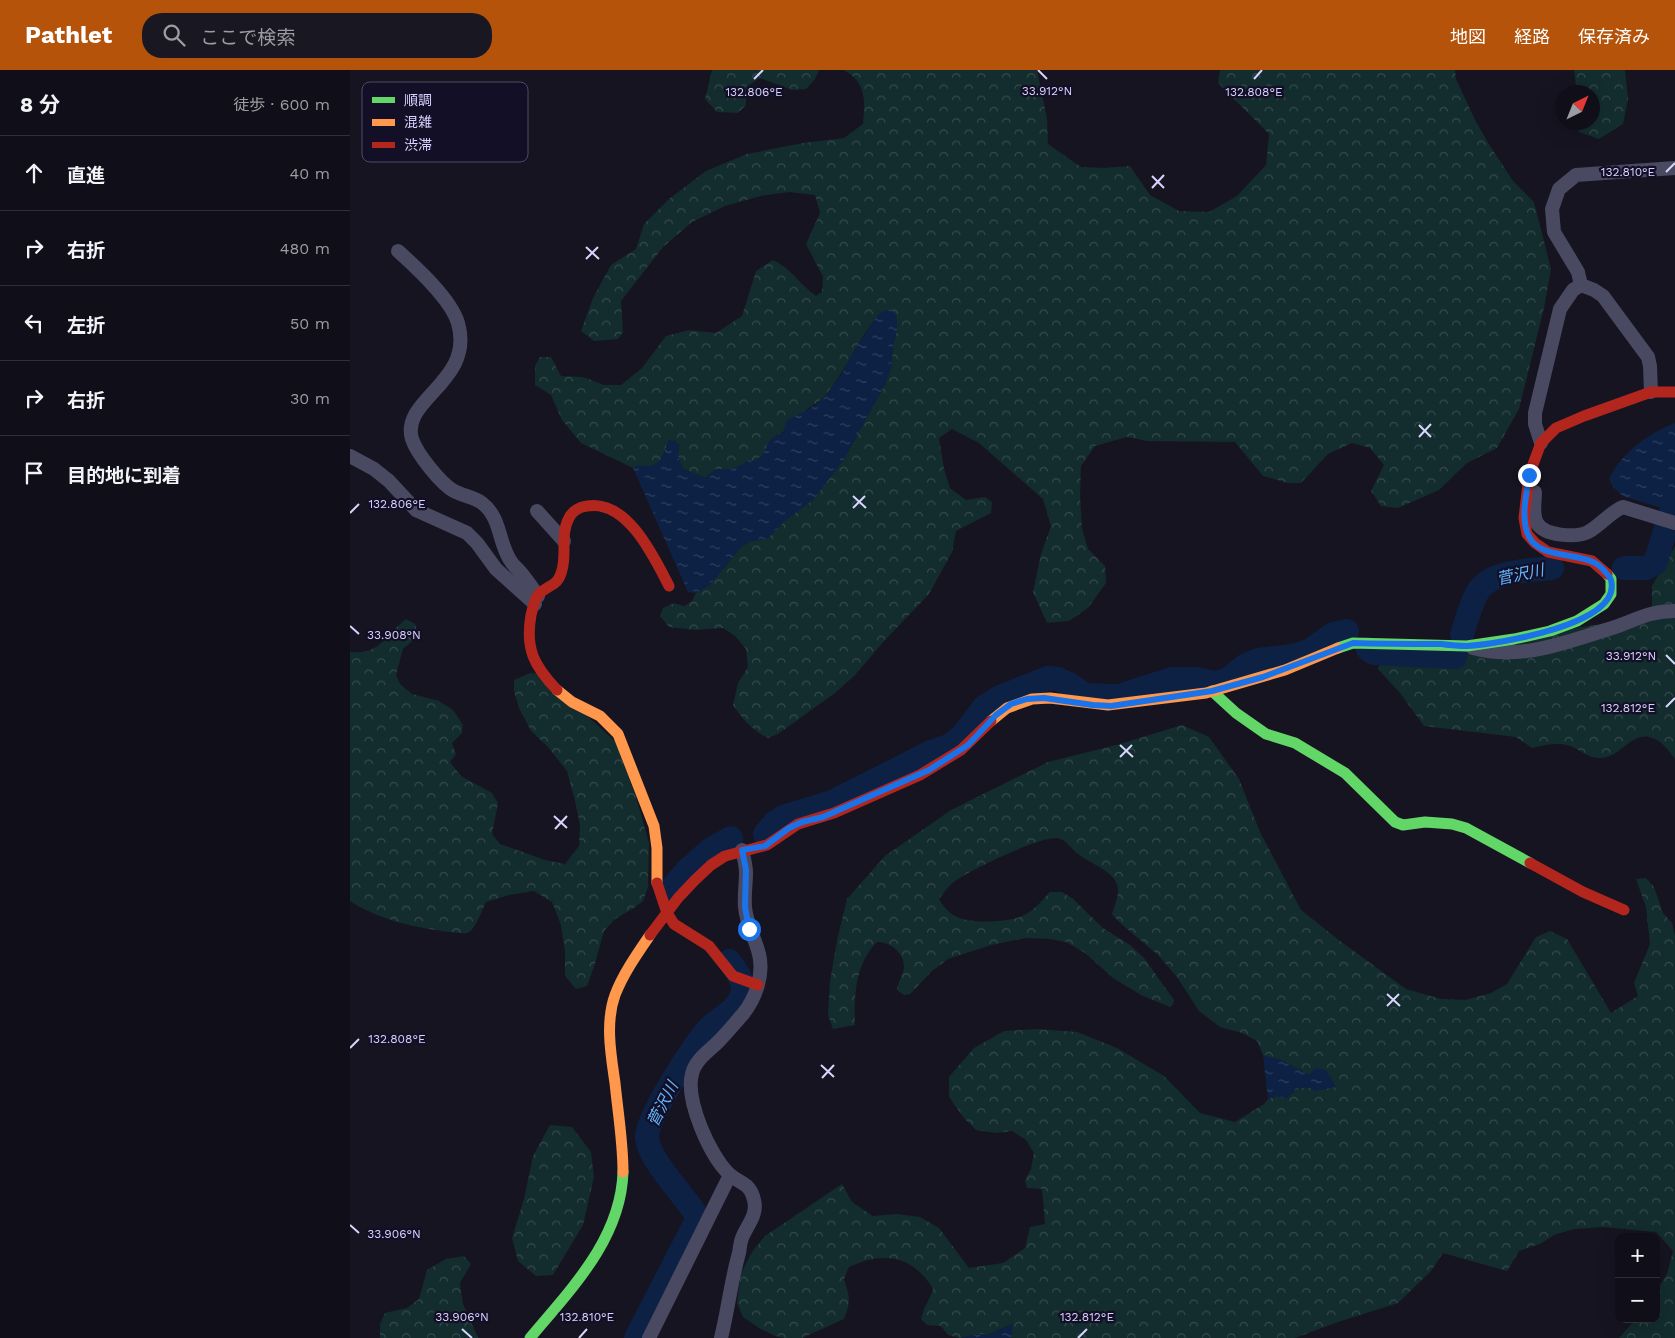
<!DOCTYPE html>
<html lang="ja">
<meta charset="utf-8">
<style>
:root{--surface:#100f19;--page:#191822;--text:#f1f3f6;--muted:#9c9ca2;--line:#302f38;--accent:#b45309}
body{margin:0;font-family:"Work Sans","Noto Sans JP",sans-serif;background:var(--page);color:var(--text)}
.controls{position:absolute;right:15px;bottom:15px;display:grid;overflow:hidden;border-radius:10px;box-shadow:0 5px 20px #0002}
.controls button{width:45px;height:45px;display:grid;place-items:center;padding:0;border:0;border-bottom:1px solid var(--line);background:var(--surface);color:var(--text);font:25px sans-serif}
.compass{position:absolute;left:1205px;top:15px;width:45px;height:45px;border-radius:50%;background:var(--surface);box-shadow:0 5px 20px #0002;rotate:43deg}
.stop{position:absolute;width:15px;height:15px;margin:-11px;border:4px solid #1a73e8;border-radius:50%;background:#fff}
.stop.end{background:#1a73e8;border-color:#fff;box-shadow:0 1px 5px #0008}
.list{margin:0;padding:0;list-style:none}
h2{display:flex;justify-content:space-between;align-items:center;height:65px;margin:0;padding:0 20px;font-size:21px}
h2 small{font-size:16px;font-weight:400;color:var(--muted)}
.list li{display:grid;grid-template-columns:32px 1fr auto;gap:15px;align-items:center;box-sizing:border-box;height:75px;padding:0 20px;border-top:1px solid var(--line)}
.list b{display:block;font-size:19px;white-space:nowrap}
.list em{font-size:16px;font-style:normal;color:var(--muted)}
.icon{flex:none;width:28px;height:28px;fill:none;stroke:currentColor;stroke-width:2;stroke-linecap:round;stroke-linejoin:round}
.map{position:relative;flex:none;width:1325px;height:1268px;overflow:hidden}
header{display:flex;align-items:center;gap:30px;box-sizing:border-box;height:70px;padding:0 25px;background:var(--accent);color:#fff}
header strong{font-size:24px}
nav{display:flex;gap:28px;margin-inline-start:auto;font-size:18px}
.search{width:350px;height:45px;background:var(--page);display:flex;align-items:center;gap:12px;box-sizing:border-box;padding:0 18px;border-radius:20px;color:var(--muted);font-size:19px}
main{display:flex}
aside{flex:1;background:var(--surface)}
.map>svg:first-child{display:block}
.forest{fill:url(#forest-crowns)}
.water{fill:url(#water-ripples)}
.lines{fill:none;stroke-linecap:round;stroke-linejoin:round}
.river{stroke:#0d2144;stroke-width:24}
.street{stroke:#4a4962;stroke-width:14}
.fast{stroke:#63d668;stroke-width:11}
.slow{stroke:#ff974d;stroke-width:11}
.jam{stroke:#b3261e;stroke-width:11}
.route{stroke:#1a73e8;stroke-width:6}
.ticks{fill:none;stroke:#d9d4ff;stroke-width:2}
.labels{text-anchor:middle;stroke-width:4.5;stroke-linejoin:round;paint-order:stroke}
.water-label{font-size:16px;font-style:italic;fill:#62b6ff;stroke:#130f26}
.key{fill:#130f26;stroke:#4e4a67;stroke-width:1}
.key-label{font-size:14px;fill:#d9d4ff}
.ticks-label{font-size:12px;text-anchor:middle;fill:#d9d4ff;stroke:#130f26;stroke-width:4.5;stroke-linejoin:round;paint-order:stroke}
</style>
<header>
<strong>Pathlet</strong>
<div class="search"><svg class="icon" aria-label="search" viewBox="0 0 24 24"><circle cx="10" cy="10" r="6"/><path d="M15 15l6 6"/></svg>ここで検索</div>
<nav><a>地図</a><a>経路</a><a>保存済み</a></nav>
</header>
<main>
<aside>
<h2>8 分<small>徒歩 · 600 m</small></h2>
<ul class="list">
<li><svg class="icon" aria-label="ahead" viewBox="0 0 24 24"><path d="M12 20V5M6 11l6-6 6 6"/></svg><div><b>直進</b></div><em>40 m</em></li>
<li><svg class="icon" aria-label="right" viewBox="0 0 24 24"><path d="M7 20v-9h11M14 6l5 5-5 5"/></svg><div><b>右折</b></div><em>480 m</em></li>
<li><svg class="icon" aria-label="left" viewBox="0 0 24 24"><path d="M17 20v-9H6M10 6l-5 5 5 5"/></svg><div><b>左折</b></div><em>50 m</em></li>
<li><svg class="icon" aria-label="right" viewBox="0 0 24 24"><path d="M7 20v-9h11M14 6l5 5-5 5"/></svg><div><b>右折</b></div><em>30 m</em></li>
<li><svg class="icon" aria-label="arrive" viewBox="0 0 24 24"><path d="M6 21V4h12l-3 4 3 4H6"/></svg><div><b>目的地に到着</b></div></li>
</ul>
</aside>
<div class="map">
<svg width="1325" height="1268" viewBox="0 0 1325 1268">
<defs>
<pattern id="forest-crowns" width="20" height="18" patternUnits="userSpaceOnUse" patternTransform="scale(1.25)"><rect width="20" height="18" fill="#132c2d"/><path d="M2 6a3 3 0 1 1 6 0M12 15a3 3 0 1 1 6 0" fill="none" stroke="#354a4c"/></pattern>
<pattern id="water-ripples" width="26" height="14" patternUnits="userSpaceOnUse" patternTransform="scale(1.25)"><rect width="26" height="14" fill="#0d2144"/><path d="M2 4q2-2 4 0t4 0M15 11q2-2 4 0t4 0" fill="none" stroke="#304060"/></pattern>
</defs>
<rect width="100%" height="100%" fill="#161421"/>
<!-- forest -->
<path class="forest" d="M362,0H469L465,9L456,19L442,20L410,8L396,17V35L388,43L367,42L355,29Z
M493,0H687L697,49L698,74L731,97L754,98L780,96L800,125L829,141L859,142L887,126L916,95L919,64L868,13L870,0H1105L1106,9L1125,50L1140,76L1163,111L1184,132L1201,199L1194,238L1169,339L1147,378L1117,393L1089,420L1048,438L1031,436L1021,421L1034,395L1020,378L1002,373L978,384L951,413H938L913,406L885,372L797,371L777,367L745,376L731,396L730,426L732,459L738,479L755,496L756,513L738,538L719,551L697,553L683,522L691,484L701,456L693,429L629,373L602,359L589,368L594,399L600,418L616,430L635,427L642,432L641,443L606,461L602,482L579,524L535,570L505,605L485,623L428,664L418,668C402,660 393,650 383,635L388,613L398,597L396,579L385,566L373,558L345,560L319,557L310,546L313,538L324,533L334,536L342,531L346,523L360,515L391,477L401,471L417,469L493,391L535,314L541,298L543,277L547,260L532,242C509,265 499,297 478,322C471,332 460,336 451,344C441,352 437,362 425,366L414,384L405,391L398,390C388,399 379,400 366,399L355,408L332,398L328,386L329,375L319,370C314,380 313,395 300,396C293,397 290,395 283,398L231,373L212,350L201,325L185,315V296L190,287H201L211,306L233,307L254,315H271L292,298L316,266L339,260L366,263L392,246L406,201L423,190C441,198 450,215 466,226L472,222L473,207L456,174L470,143L465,125L439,122L411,126L375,136L342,152L313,177L271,231L273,262L268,269L244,271L231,261L243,228L261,195L286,179L294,154L319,129L356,101L397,84L453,73L494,68L513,54C515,32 517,11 493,0Z
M1224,0H1275L1278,29L1273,54L1249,69L1229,62L1226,53L1242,52V22H1224L1226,16Z
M1325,476V689C1318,680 1311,669 1299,667C1281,663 1270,687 1252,688C1239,689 1231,680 1220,676C1207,671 1195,675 1182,678L1166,667L1074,656L1050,623L1028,599L1031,589L1302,546V516Z
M56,549L65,554L68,566L53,579L46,605L50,614L62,624L89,631L103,640L113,655L112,663L102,673L106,684L100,692L111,706L142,723L148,733L142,764L150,774L195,790L215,794L229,776L230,755L225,731L217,701L198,677L181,661L169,638L164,621V610L180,603L190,604L265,671L286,727L299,773L298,817L293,831L284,838L265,849L254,861L244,897L237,916L226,919L215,906V882L211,855L202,832L184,821L159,825L136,832C132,840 126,858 119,862C114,865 106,862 100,862C66,858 29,850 0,831V582C31,585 35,565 56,549Z
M832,655L859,667L889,709L910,762L951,840L990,871L1056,919L1091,929L1115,930L1141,923L1157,914L1186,867L1200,861L1217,869L1261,943L1288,926L1284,913L1300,874L1296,837L1286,809L1296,808L1304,817L1313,843L1322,853L1325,866V1268H1269L1286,1249H1306V1222L1317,1204L1323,1181L1306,1162L1254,1157L1224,1159L1204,1165L1190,1174L1169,1181L1157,1201L1093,1183L1081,1201L1048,1233L988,1252L945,1268H661L662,1254L637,1265L627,1264L610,1268L598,1265L591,1256L577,1255L571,1249C573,1238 580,1230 583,1219C563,1185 533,1181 499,1197L494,1209C500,1228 501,1231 494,1249L452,1268H434L425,1266L409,1258L393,1247L387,1233L391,1203L402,1182L415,1166L492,1114L502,1132L523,1146L547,1144L570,1147L589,1158L619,1198L653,1193L675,1178L680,1157L695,1154L692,1119L677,1118L675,1110L681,1099L684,1083L676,1070L662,1061L646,1063L626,1060L614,1048L599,1027V1007L624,978L654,961L686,959L727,962L767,978L814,1006L850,1043L885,1052L914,1034L918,1029L927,1026L935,1029L947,1019L959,1017V1005L931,990L913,985L907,971L892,963L870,957L849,941L827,907L808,885L769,852L762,844C764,837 768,828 768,821C769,802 740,794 728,784C720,778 717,770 707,768C690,766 623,799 608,809C600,814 595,821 589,829C593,836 598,842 605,846C619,854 660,853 674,845C685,840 692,830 700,822H712L723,829L753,858L780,875L794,888L824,930L823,934L820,937L791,925L763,908L735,883L716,872L700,869L676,868L641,875L598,889L582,901L560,924L554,925L547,920C548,911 554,903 554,897C554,882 540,872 527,872C505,894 504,926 505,955L483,959L478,945L480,912L487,870L497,829L535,786L601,740L698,692L770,674Z
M200,1055L222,1057L241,1082L244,1107L233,1155L203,1205L186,1206L168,1191L162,1168L174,1129L183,1086Z
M114,1186L121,1194L110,1213L113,1234L128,1268H30V1254L35,1243L57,1238L69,1229L77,1200L96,1189Z"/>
<!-- water -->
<path class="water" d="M543,239L547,248V260L543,277L541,298L535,314L493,391L463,430L435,451L417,469L401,471L391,477L360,515L346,523L338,522L283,398C289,395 292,396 298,396C312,396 314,380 319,370L326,371L329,375L328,386L332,398L355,408L366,399C379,400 388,399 398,390L405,391L414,384C417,371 421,367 433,363L436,351L464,336L477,324L492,304L502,284L525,249L532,242Z
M1325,353V442L1273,426C1266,420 1262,417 1259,409C1271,383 1299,363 1325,353Z
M913,985L931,990L959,1005L965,998L976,1000L986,1017L966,1021C952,1013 946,1020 935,1029L927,1026L918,1029Z
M663,1254L661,1268H610L627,1264L637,1265Z"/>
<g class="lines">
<!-- river -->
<path class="river" d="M1274,498H1296L1305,493L1325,430
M1112,564C1117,550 1120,536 1127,523C1140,500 1178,501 1202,498
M1018,579L1023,583L1105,587L1106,582
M415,764L424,753L433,747L482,732L581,682L599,676L613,665L634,637L650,627L698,608L708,609L719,614L735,625L769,626L822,609H847L864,613L877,610L896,595L908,590L943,586L959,581L983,564L997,561
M319,821L337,800L360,780L381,768
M286,1268L348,1148C336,1126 299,1091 297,1068C295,1049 346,972 360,957C372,946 390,939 393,921C394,912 385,898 379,891"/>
<!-- street -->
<path class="street" d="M48,181C67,198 101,229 108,253C125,312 50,329 62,369C67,384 91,414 104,421C113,426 124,427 132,433C152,448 148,475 162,493C165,497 169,500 172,504C178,511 183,519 188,526
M1231,215L1228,202L1204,162L1202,139L1209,119L1226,105L1325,98
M1231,215L1244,220L1253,226L1298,287L1300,296L1301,322
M1191,373L1185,354V343L1210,239L1223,220L1231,215
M0,386L24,399L39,411L66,440L117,463L127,473L146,499L185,534
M1185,422C1185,431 1182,444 1187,453C1194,466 1226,468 1238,462C1251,455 1259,443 1273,437L1325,453
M187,441L214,471
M1123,578C1172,591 1216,572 1262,558C1286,550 1299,541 1325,541
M299,1268L380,1105
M371,1268C378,1240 381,1211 389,1183C390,1178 390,1173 392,1168C397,1155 408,1145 404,1130C400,1112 390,1114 379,1104C360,1086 335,1030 342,1004C345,990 359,981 368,972C377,963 385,953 393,944C406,928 414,904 409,884C405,868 396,853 395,837C394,825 396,814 396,803C396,795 394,788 392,780"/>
<!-- fast -->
<path class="fast" d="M988,578L1003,573L1117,576L1164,569L1200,561L1227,551L1254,534L1261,524V509L1257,504
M862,621L886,643L916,664L945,673L995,703L1045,752L1053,755L1075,752L1102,754L1116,758L1180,793
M180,1268C221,1219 271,1169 273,1102"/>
<!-- slow -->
<path class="slow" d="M207,620L222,632L250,646L268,664L304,756L307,778V813
M641,651L657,638L682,629L700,628L758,635L856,623L935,600L988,578
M273,1102C273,1072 268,1043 265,1013C261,985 255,953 265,925C273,904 287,884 300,865"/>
<!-- jam -->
<path class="jam" d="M1257,504L1242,491L1198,482L1185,473L1177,464L1174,448L1179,405L1191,373L1206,358L1234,346L1301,322H1325
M207,620C184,596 175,579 181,545C183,538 184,529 189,524C199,514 208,517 212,500C217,483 210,464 219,448C222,441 230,437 237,436C277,429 304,487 319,516
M1180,793L1233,822L1274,840
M307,813L317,843L324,854L359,876L383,906L408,915
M300,865L328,828L345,810L361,795L375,786L417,775L448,754L484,743L570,705L611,680L641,651"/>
</g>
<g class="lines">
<!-- route -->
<path class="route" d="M399,859L395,837L396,800L392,780L415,776L439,758L452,752L473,747L579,700L618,675L646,645L661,634L677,629L694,628L743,635L761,636L862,621L913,607L1003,573C1032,574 1061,574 1091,574C1099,575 1108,576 1117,576C1146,574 1273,555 1261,510C1261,509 1258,505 1257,504C1253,499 1248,494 1243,492C1224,482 1185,489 1177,462C1171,444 1177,423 1179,405"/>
</g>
<!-- ticks -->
<path class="ticks" d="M688,0L697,9M404,9L413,0M904,9L912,0M1316,102L1325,93M802,106L814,118M802,118L814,105M236,177L249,189M236,189L248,177M1069,355L1081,367M1069,367L1081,354M503,426L516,438M503,438L515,426M0,443L9,434M0,556L9,564M1316,585L1325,594M1316,637L1325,628M770,675L783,687M770,687L782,675M204,746L217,758M205,759L217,746M1037,924L1050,936M1037,936L1049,924M0,978L9,969M471,995L484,1007M472,1008L484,995M0,1155L9,1163M112,1259L122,1268M229,1268L237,1259M728,1268L737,1259"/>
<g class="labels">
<!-- water labels -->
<g class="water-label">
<text transform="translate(1170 504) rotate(-12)" y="6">菅沢川</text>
<text transform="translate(312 1034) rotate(-63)" y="6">菅沢川</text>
</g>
</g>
<!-- legend -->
<rect x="12" y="12" width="166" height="80" rx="8" class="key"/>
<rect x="22" y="27" width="23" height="6" fill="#63d668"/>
<rect x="22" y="49" width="23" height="7" fill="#ff974d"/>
<rect x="22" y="72" width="23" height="6" fill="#b3261e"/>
<g class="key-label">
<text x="54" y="35">順調</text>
<text x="54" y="57">混雑</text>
<text x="54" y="80">渋滞</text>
</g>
<g class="ticks-label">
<text x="697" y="25">33.912°N</text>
<text x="404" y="26">132.806°E</text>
<text x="904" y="26">132.808°E</text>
<text x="1278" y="106">132.810°E</text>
<text x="47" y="438">132.806°E</text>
<text x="44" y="569">33.908°N</text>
<text x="1281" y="590">33.912°N</text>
<text x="1278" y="642">132.812°E</text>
<text x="47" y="973">132.808°E</text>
<text x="44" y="1168">33.906°N</text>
<text x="237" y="1251">132.810°E</text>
<text x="737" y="1251">132.812°E</text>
<text x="112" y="1251">33.906°N</text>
</g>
</svg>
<div class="controls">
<button>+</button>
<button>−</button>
</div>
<svg class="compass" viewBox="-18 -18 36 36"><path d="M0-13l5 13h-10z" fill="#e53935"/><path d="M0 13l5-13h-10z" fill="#9c9ca2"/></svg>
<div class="stop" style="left:399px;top:859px"></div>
<div class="stop end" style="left:1179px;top:405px"></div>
</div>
</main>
